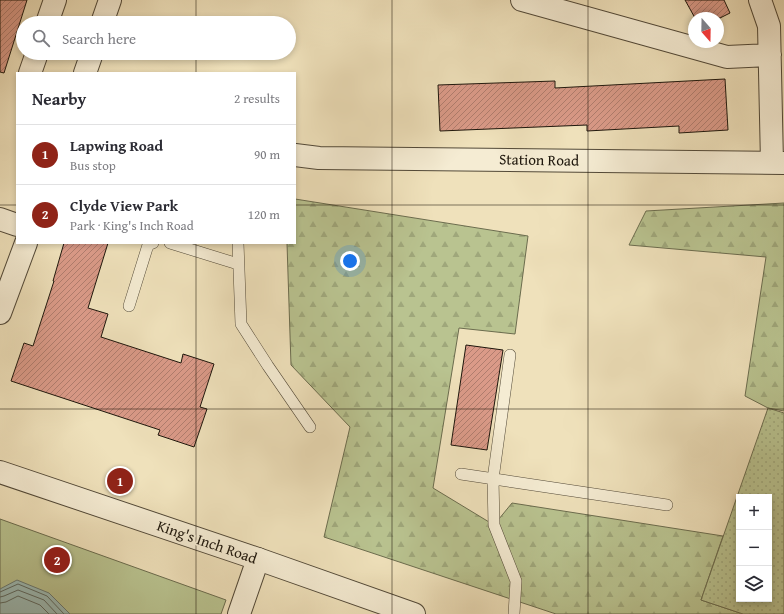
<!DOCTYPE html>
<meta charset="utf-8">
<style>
:root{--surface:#fff;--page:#f2f2f3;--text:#2b2b33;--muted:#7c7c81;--line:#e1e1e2;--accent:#8f2418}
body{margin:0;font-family:"Gentium Book Plus",serif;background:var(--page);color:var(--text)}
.controls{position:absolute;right:12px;bottom:12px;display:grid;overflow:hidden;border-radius:0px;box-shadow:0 2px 6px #0003}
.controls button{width:36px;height:36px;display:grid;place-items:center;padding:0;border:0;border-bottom:1px solid var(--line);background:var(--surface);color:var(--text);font:20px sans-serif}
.compass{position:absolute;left:688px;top:12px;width:36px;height:36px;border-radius:50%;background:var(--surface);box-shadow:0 2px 6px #0003;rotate:160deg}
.you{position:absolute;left:350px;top:261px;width:14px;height:14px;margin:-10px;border:3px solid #fff;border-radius:50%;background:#1a73e8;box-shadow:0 0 0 6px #1a73e833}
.badge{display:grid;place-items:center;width:26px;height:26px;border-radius:50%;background:var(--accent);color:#fff;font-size:13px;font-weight:700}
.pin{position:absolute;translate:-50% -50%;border:2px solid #fff;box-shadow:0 1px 4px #0006}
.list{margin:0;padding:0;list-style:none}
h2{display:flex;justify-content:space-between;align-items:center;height:52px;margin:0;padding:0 16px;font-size:17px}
h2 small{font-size:13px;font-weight:400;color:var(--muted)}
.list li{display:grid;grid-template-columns:26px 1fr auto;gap:12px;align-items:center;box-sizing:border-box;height:60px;padding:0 16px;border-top:1px solid var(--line)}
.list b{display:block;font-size:15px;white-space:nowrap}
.list p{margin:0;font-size:13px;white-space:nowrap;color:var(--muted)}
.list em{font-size:13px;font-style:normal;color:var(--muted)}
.icon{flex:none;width:22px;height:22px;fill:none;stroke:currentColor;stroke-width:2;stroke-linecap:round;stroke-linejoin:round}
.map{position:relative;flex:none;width:784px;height:614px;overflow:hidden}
.search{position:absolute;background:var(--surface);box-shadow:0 2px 6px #0003;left:16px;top:16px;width:280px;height:44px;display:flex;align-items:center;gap:10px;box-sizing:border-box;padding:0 14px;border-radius:22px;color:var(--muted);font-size:15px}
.panel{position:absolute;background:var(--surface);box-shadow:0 2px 6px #0003;left:16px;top:72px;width:280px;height:172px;border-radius:0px}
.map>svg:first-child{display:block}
.green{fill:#b9c390;stroke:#6b6c4e}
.forest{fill:url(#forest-firs);stroke:#6b6c4e}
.garden{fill:url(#garden-dots);stroke:#6b6c4e;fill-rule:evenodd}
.water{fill:#9cbcb7;stroke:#697a73}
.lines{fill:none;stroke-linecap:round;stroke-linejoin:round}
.shore{stroke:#5c6962;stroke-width:1}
.building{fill:url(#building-hatch);stroke:#1d160c}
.service-casing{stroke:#524938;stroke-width:12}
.minor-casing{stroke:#524938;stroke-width:24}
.tertiary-casing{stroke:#524938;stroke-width:24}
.service{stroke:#f5ecd3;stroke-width:11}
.minor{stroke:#f5ecd3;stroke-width:22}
.tertiary{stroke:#f5ecd3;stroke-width:22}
.grid{fill:none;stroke:#1d160c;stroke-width:1;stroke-opacity:0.55}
.labels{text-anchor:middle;stroke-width:3.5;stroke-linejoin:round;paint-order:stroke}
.street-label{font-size:15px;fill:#1d160c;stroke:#f5ecd3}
</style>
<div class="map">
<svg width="784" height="614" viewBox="0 0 784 614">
<defs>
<pattern id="forest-firs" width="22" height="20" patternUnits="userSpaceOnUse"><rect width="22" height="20" fill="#b9c390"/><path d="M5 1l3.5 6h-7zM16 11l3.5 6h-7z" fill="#9fa77b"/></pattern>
<pattern id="garden-dots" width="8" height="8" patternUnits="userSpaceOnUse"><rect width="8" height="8" fill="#b9c390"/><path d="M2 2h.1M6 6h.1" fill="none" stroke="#9fa77b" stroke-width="1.8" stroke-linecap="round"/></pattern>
<pattern id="building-hatch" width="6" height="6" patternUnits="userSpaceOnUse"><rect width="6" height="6" fill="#da9a88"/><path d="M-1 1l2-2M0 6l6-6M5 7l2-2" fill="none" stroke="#b07d6e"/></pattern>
</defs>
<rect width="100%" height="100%" fill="#efe1bb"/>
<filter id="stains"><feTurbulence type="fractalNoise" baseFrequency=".005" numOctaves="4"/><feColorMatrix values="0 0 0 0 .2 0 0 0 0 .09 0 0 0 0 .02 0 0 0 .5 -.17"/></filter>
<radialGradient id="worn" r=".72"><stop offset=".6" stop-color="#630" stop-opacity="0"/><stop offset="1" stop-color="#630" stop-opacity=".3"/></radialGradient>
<!-- green -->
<path class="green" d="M0,519L226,600L221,614H0Z"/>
<!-- forest -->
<path class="forest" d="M295,199L528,236L515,334L459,328L433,488L494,525L512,503L723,536L701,600L743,614H556L324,537L350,427L291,365L287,243H295Z
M784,203V411L768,408L745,396L766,257L629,245L646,211Z"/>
<!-- garden -->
<path class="garden" d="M768,408L784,413V614H743L701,600ZM739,497H769V599H739Z"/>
<!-- water -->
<path class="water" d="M17,580L49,593L70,614H0V589Z"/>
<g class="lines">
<!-- shore -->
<path class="shore" d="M0,592L18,584L47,596L64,614
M0,597L4,596L18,590L44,600L57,614
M0,603L6,602L18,596L40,605L49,614"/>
</g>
<!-- building -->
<path class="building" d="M0,0H27L4,73L0,72Z
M685,0H724L730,13L720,18H695Z
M725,79L728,130L679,133V126L587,131V125L440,131L438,85L555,81V88Z
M64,243H108L88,308L108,314L101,337L181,363L183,354L214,364L200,407L207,409L194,447L158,435L160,430L11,381L24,343L33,346L54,281H53Z
M466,345L503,350L487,450L451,445Z"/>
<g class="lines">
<!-- service casing -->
<g class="service-casing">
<path id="service" d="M170,243L238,264
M238,243L241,324L268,366L310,427
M129,306L148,245L153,243
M510,355L493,479L494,525L516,581L514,614
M461,474L667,505"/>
</g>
<!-- minor casing -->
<g class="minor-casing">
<path id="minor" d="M522,0L727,57L770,55
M760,0L769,26L772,163
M47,23L55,0
M102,23L110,0
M30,73L37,53
M85,73L92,53
M295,155L319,158L784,163
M0,219L17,225
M0,313L26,243
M239,614L258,559"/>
</g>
<!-- tertiary casing -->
<g class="tertiary-casing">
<path id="tertiary" d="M0,472L258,559L414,614"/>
</g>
<!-- service -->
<use href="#service" class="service"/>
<!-- minor -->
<use href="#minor" class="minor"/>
<!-- tertiary -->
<use href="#tertiary" class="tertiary"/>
</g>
<!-- grid -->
<path class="grid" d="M196,0V23M392,0V614M588,0V614M196,53V73M0,205H17M295,205H784M196,243V614M0,409H784"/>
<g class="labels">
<!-- street labels -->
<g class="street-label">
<text transform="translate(539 160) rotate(1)" y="5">Station Road</text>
<text transform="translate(207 542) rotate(19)" y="5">King's Inch Road</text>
</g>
</g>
<rect width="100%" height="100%" filter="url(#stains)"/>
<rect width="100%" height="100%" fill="url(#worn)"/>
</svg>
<div class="controls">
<button>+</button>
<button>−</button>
<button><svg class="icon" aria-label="layers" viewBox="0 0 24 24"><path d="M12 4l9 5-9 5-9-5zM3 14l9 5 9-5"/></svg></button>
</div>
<svg class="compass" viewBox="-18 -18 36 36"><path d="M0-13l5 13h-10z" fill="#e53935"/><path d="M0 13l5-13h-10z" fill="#7c7c81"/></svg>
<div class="you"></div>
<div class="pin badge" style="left:120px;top:481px">1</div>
<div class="pin badge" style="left:57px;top:560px">2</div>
<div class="search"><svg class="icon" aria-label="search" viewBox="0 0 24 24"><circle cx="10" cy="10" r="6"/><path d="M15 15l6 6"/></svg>Search here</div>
<section class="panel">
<h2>Nearby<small>2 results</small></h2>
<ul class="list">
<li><span class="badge">1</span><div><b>Lapwing Road</b><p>Bus stop</p></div><em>90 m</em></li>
<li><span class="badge">2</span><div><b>Clyde View Park</b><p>Park · King's Inch Road</p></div><em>120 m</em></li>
</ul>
</section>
</div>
